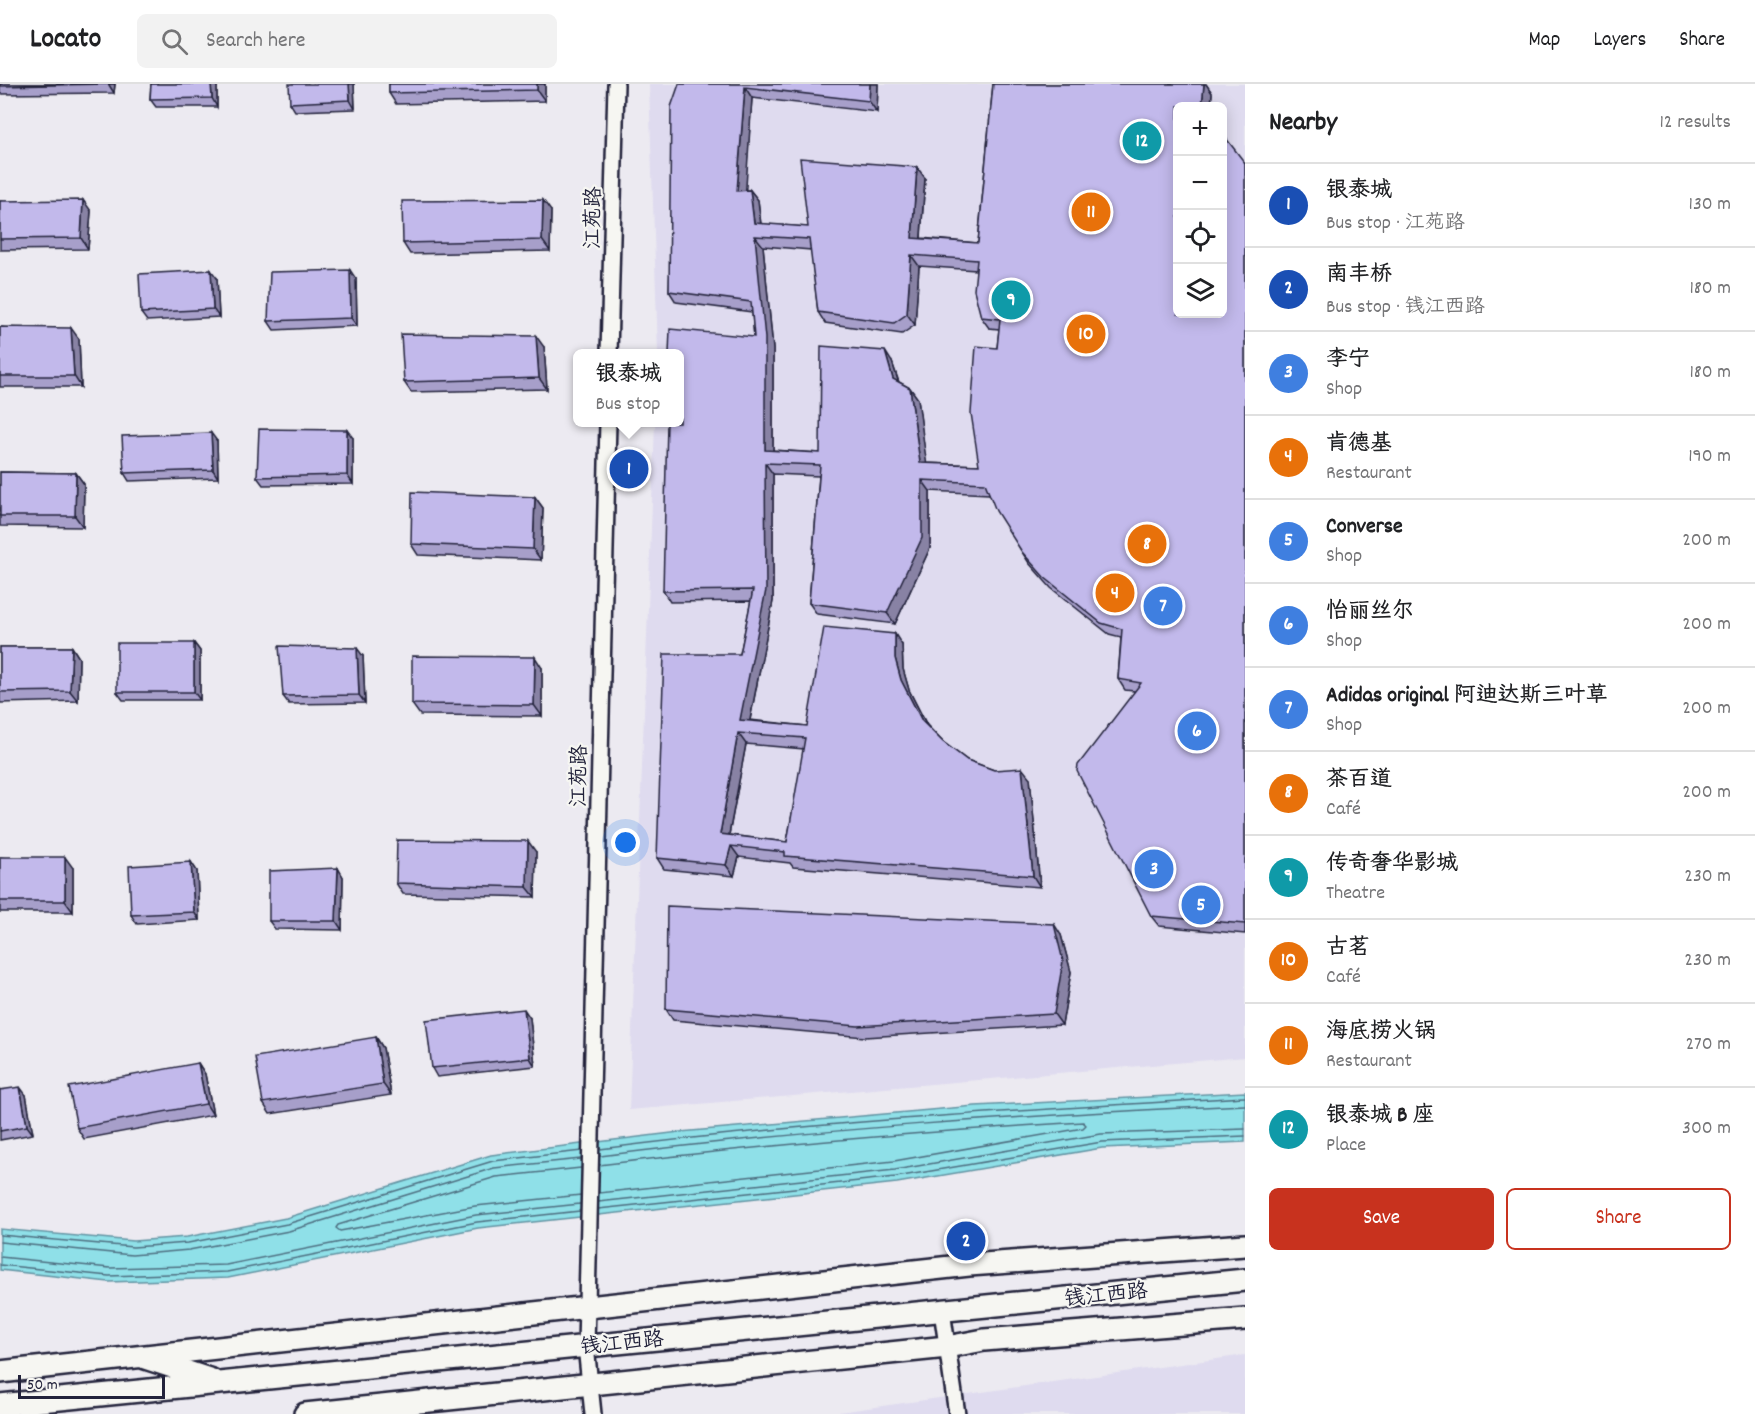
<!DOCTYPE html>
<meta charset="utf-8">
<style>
:root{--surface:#fff;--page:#f2f2f2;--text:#202124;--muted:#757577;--line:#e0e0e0;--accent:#c8321e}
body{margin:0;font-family:Dekko,"LXGW WenKai TC",sans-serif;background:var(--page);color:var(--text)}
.controls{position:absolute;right:18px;top:18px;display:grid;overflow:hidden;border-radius:9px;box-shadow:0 3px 15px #0003}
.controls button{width:54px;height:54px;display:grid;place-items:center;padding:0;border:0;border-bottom:2px solid var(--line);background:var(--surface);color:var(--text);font:30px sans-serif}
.scale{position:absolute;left:18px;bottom:15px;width:147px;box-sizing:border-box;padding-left:6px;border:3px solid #22223b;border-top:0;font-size:16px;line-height:21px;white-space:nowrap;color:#22223b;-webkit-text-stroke:4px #f6f6f2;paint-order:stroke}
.you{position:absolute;left:626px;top:759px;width:21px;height:21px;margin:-15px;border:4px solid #fff;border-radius:50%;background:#1a73e8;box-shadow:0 0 0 9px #1a73e833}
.badge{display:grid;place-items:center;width:39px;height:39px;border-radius:50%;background:var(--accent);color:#fff;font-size:20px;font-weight:700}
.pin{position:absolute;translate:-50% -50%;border:3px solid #fff;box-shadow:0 2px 6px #0006}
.popup{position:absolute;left:573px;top:265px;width:111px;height:78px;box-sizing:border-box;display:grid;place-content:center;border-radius:9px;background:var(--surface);filter:drop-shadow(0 2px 4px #0005);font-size:20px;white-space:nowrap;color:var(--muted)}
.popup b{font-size:22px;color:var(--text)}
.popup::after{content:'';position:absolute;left:50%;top:100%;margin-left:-12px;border:12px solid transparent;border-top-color:var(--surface)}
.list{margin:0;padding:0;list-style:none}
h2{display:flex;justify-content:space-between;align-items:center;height:78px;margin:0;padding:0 24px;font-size:26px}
h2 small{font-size:20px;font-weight:400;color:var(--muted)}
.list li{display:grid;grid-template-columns:39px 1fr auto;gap:18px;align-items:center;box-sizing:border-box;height:84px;padding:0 24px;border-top:2px solid var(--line)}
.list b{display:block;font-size:22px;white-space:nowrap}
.list p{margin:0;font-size:20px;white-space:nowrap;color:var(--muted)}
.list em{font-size:20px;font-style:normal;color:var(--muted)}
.actions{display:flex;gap:12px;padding:18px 24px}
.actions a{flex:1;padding:14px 0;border:2px solid var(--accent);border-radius:9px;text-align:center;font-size:21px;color:var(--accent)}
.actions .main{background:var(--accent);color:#fff}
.icon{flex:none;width:33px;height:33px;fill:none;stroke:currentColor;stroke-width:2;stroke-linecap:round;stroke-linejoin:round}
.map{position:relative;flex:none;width:1245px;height:1330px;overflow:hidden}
header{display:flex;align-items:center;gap:36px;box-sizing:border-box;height:84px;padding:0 30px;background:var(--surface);border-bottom:2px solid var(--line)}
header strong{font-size:28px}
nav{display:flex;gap:33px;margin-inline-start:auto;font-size:21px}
.search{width:420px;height:54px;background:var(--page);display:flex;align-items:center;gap:15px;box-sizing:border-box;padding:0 21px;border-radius:9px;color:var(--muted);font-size:22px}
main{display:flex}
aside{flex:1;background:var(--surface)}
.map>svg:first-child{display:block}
.built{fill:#dfdbef;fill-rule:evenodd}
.water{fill:#8fe0e8;stroke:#6394a3;stroke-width:1.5}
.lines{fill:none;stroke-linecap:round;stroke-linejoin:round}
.shore{stroke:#4e6e80;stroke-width:1.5}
.street-casing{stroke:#22223b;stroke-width:20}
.secondary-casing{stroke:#22223b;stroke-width:26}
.street{stroke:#f6f6f2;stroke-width:15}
.secondary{stroke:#f6f6f2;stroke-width:21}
.wall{fill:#a79fca;stroke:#22223b;stroke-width:1.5;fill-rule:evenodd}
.shaded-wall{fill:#8882a4;stroke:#22223b;stroke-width:1.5}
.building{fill:#c2b9eb;stroke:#22223b;stroke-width:1.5;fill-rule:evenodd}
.labels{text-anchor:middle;stroke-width:4.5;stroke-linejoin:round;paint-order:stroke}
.street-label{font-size:21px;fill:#22223b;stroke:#f6f6f2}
</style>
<header>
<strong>Locato</strong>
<div class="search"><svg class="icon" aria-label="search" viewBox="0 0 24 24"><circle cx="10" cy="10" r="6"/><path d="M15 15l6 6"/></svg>Search here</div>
<nav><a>Map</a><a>Layers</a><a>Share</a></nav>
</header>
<main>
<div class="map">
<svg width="1245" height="1330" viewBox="0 0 1245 1330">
<rect width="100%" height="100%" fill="#eceaf1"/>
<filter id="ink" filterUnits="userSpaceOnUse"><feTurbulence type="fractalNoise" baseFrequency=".0167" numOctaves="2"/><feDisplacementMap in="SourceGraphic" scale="12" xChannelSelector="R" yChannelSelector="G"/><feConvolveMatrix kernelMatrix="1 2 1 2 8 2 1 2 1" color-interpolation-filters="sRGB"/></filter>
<g filter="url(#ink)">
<!-- built -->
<path class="built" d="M649,0H1245V973L629,1026L655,339L680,338V270L658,269ZM1178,22H1222V230H1178Z
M1245,1271V1330H825Z"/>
<!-- water -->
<path class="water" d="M1245,1008V1058L1102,1064L897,1099L478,1144L228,1194L109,1198L0,1186V1145L133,1157L187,1153L286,1134L491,1071L680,1048L975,1022Z"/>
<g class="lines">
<!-- shore -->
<path class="shore" d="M600,1065C814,1037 1030,1026 1245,1013
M600,1072C813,1045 1030,1031 1245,1021
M599,1109L894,1077L1083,1044L1086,1041L1083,1038C921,1048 760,1061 599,1081
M581,1111L475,1122L340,1147L336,1144L338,1141L496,1093L581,1084
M598,1118L895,1086L1101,1050L1245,1045
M598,1125L896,1093L1102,1058L1245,1052
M0,1151L133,1163L188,1159L287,1140L493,1077L582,1067
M0,1158L132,1171L189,1166L289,1147L494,1084L581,1075
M0,1173L110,1184L226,1181L476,1131L580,1120
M0,1181L109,1192L227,1188L477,1138L580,1127"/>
<!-- street casing -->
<g class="street-casing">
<path id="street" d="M609,270L616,0
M942,1227L957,1330
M593,1330L586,1262L608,338"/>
</g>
<!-- secondary casing -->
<g class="secondary-casing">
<path id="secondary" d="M145,1274L212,1296
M0,1288L969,1181L1245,1161
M0,1321L1245,1196
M305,1330L947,1263L984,1256L1245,1235"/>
</g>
<!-- street -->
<use href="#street" class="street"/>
<!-- secondary -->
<use href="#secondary" class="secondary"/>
</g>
<!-- wall -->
<path class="wall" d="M0,0H115L114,9L0,10Z
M151,0H217V23H156L150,15Z
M354,0L355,25L295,27L290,19Z
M389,0H545V17L396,20L389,9Z
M679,0H878L877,28L752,14L745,106H750L758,116L761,140L808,143L925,94L921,154L978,159L993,0H1206L1212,9L1211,22H1178L1245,79V850L1159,842L1151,832L1134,607L1125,606L1118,595L1121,553L1109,550L1051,504L1029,479L1022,468L989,410L930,407V464L895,540L817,530L809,519L819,392L773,390V517L750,636L807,642L902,561L903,585L909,606L927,641L943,658L967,676L994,686L1030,694L1040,803L793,783L790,779L739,773L734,792L664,785L657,774L740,570L751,517L670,518L663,507L754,253L752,228L676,218L669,207ZM763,162L811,166L818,228L825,239L902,250L915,241L919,182L976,186L981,233L989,244L999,245L997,264L979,381L926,379L918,315L910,304L899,298L892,278L820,369L773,366V265ZM746,660L804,665L787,758L729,751Z
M0,117L91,127L88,165L0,166Z
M551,127L550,167L410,170L403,159Z
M217,194L219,233L147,237L141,229Z
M356,195L357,242L274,246L268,237Z
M0,243L79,255L81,303H0Z
M544,263L547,305L411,308L404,298Z
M353,354V400L263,401L257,393Z
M217,357L218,394L129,397L124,389Z
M0,388L76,389L84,400L83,443L0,442Z
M535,413L543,424L541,476L418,471L411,460Z
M194,559L200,567V616H123L117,608Z
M0,563H72L79,574L78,617L0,619Z
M363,572L365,619L289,620L283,612Z
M542,584V632L420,631L412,620Z
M536,768L535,813L403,810L396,799Z
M0,773L73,784V828H0Z
M191,778L197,787L199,836L137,840L131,831Z
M338,784L343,793L342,846L275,845L269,837Z
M1061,851L1071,888L1062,941L865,953L673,936L666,925Z
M530,934L535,982L437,993L432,984Z
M376,953L383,964L391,1011L270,1030L263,1019Z
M198,979L205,990L213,1031L84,1055L77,1044Z
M0,1006L26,1011L33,1050L0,1056Z"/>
<!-- shaded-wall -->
<path class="shaded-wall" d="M109,0H115L114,9L109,1Z
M211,0H217V23L212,14Z
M349,0H354L355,25L350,16Z
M537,0H545V17L537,6Z
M870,0H878L877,28L869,17Z
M1204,0H1206L1212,9L1211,22H1202Z
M745,3L752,14L745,117L737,107Z
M917,83L925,94L920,165L912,154Z
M750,106L758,116L762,150L754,139Z
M83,116L91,127L88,165L81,154Z
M543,116L551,127L550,167L542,156Z
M755,152L763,162L773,265V377L765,366Z
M911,171L919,182L915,241L907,230Z
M211,186L217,194L219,233L213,225Z
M350,186L356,195L357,242L351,234Z
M71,244L79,255L81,303L74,292Z
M536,252L544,263L547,305L539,294Z
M885,267L892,278L901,306L893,295Z
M910,304L918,315L928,390L920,379Z
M347,346L353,354V400L347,391Z
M211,349L217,357L218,394L213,386Z
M765,379L773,390V517L748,646L740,636Z
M76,389L84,400L83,443L75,432Z
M922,396L930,407V464L895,540L887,529Z
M535,413L543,424L541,476L533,465Z
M895,550L902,561L903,585L909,606L930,648L922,637L901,596L895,574Z
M194,559L200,567V616L194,608Z
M72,563L79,574L78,617L70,607Z
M357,564L363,572L365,619L359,611Z
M535,573L542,584V632L534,621Z
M738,649L746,660L727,761L720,750Z
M1022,684L1030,694L1040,803L1033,792Z
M528,757L536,768L535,813L527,803Z
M731,762L739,773L734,792L726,781Z
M65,773L73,784V828L65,817Z
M191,778L197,787L199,836L194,828Z
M338,784L343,793L342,846L336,837Z
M1054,840L1061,851L1071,888L1062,941L1054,930Z
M524,925L530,934L535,982L530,974Z
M376,953L383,964L391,1011L383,1000Z
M198,979L205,990L213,1031L206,1020Z
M20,1003L26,1011L33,1050L27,1042Z"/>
<!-- building -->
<path class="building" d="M0,0H109L0,2Z
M151,0H211L212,14L150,15Z
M289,0H349L350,16L290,19Z
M389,0H537V6L389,9Z
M679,0H870L869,17L745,3L737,107L750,106L754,139L808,143L800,74L917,83L912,154L978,159L993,0H1204L1202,22H1178V230H1222V49L1245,79V840L1151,832L1077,687L1078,681L1141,599L1118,595L1122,545L1101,539L1044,493L1022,468L996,427L985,399L922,396V454L887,529L809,519L820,381L765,379L766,506L740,636L807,642L824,543L895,550V574L901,596L922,637L943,658L967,676L994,686L1022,684L1033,792L785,772V768L731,762L726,781L657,774L664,570H740L753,506L663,507L667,339H680V270H669L670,245L754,253L751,218L669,207L671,23ZM755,152L809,155L818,228L894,239L907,230L911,171L977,176L974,206L981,233L1000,235L997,264L976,262L971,329L979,381L920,379L910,304L893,295L885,267L821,262L820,369L765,366V254ZM738,649L805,654L787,758L720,750Z
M83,116L81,154L0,155V117Z
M543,116L542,156L403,159L402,117Z
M211,186L213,225L141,229L139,190Z
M350,186L351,234L268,237L270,188Z
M0,243L71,244L74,292H0Z
M401,250L536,252L539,294L404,298Z
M259,345L347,346V391L257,393Z
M211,349L213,386L124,389L122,352Z
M0,388L76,389L75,432H0Z
M412,408L535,413L533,465L411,460Z
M117,559H194V608H117Z
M279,562L357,564L359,611L283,612Z
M0,563H72L70,607L0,608Z
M412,572L535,573L534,621L412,620Z
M397,756L528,757L527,803L396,799Z
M0,773H65V817H0Z
M191,778L194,828L131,831L129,782Z
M338,784L336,837H269V787Z
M667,822L1054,840L1063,877L1054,930L858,942L666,925Z
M524,925L530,974L432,984L426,936Z
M376,953L383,1000L263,1019L255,973Z
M198,979L206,1020L77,1044L69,1003Z
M20,1003L27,1042L0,1047V1006Z"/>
</g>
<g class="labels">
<!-- street labels -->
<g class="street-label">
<text transform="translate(592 134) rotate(-89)" y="7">江苑路</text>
<text transform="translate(578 692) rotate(-89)" y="7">江苑路</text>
<text transform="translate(1106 1210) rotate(-6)" y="7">钱江西路</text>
<text transform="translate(622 1258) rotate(-6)" y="7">钱江西路</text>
</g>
</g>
</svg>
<div class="controls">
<button>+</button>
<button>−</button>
<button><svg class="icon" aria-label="locate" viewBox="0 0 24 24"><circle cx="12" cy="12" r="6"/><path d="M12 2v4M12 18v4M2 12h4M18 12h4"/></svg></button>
<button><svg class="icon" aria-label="layers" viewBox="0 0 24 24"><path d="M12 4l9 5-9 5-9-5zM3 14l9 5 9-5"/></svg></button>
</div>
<div class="scale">50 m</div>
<div class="you"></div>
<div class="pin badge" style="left:629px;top:385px;background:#1a4fb4">1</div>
<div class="popup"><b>银泰城</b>Bus stop</div>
<div class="pin badge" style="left:966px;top:1157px;background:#1a4fb4">2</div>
<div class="pin badge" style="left:1154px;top:785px;background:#3f7fe0">3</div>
<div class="pin badge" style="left:1115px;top:509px;background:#e8710a">4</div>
<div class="pin badge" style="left:1201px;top:821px;background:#3f7fe0">5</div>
<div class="pin badge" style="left:1197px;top:647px;background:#3f7fe0">6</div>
<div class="pin badge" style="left:1163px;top:522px;background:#3f7fe0">7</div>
<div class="pin badge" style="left:1147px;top:460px;background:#e8710a">8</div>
<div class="pin badge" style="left:1011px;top:216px;background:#0f9aa8">9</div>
<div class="pin badge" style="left:1086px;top:250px;background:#e8710a">10</div>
<div class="pin badge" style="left:1091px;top:128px;background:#e8710a">11</div>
<div class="pin badge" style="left:1142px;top:57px;background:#0f9aa8">12</div>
</div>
<aside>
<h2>Nearby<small>12 results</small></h2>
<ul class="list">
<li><span class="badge" style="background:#1a4fb4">1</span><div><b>银泰城</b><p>Bus stop · 江苑路</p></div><em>130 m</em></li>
<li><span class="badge" style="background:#1a4fb4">2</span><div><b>南丰桥</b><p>Bus stop · 钱江西路</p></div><em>180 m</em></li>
<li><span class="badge" style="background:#3f7fe0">3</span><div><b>李宁</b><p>Shop</p></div><em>180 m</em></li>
<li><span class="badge" style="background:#e8710a">4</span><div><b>肯德基</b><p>Restaurant</p></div><em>190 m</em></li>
<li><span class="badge" style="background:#3f7fe0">5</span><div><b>Converse</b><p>Shop</p></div><em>200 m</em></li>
<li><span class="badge" style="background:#3f7fe0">6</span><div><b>怡丽丝尔</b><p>Shop</p></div><em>200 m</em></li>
<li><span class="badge" style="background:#3f7fe0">7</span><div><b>Adidas original 阿迪达斯三叶草</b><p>Shop</p></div><em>200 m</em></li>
<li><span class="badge" style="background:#e8710a">8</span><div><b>茶百道</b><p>Café</p></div><em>200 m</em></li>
<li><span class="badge" style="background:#0f9aa8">9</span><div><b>传奇奢华影城</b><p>Theatre</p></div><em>230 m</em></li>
<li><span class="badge" style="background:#e8710a">10</span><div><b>古茗</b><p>Café</p></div><em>230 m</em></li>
<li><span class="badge" style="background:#e8710a">11</span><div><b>海底捞火锅</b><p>Restaurant</p></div><em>270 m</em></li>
<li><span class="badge" style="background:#0f9aa8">12</span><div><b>银泰城 B 座</b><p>Place</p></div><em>300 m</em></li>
</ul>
<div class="actions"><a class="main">Save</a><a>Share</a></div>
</aside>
</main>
